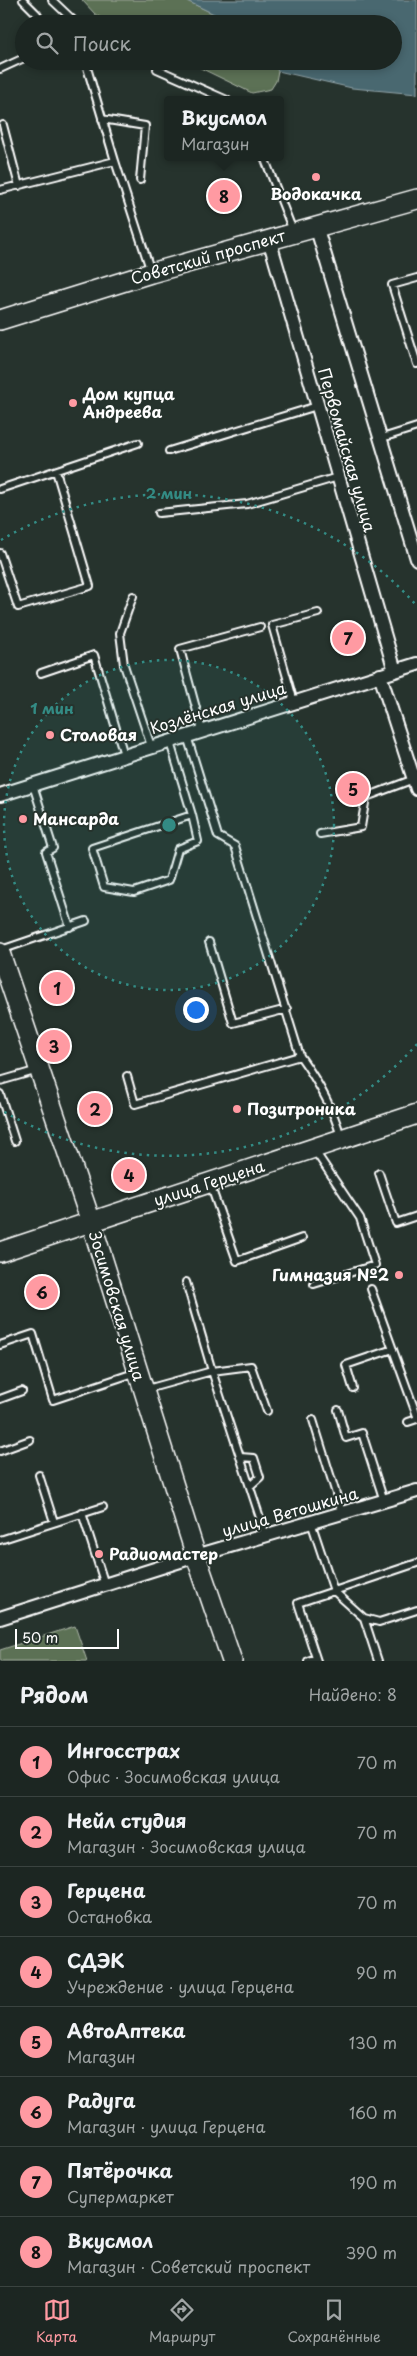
<!DOCTYPE html>
<html lang="ru">
<meta charset="utf-8">
<style>
:root{--surface:#1c2622;--page:#29322f;--text:#f1f3f6;--muted:#a0a5a5;--line:#3a4340;--accent:#ff9aa2}
body{margin:0;font-family:"Playpen Sans",sans-serif;background:var(--page);color:var(--text)}
.scale{position:absolute;left:15px;bottom:12px;width:104px;box-sizing:border-box;padding-left:5px;border:2px solid #fff;border-top:0;font-size:14px;line-height:18px;white-space:nowrap;color:#fff;-webkit-text-stroke:4px #26332d;paint-order:stroke}
.you{position:absolute;left:195px;top:1009px;width:18px;height:18px;margin:-12px;border:4px solid #fff;border-radius:50%;background:#1a73e8;box-shadow:0 0 0 8px #1a73e833}
.badge{display:grid;place-items:center;width:32px;height:32px;border-radius:50%;background:var(--accent);color:#111;font-size:16px;font-weight:700}
.pin{position:absolute;translate:-50% -50%;border:2px solid #fff;box-shadow:0 1px 5px #0006}
.popup{position:absolute;left:164px;top:96px;width:120px;height:65px;box-sizing:border-box;display:grid;place-content:center;border-radius:5px;background:var(--surface);filter:drop-shadow(0 1px 4px #0005);font-size:16px;white-space:nowrap;color:var(--muted)}
.popup b{font-size:19px;color:var(--text)}
.popup::after{content:'';position:absolute;left:50%;top:100%;margin-left:-10px;border:10px solid transparent;border-top-color:var(--surface)}
.list{margin:0;padding:0;list-style:none}
h2{display:flex;justify-content:space-between;align-items:center;height:65px;margin:0;padding:0 20px;font-size:21px}
h2 small{font-size:16px;font-weight:400;color:var(--muted)}
.list li{display:grid;grid-template-columns:32px 1fr auto;gap:15px;align-items:center;box-sizing:border-box;height:70px;padding:0 20px;border-top:1px solid var(--line)}
.list b{display:block;font-size:19px;white-space:nowrap}
.list p{margin:0;font-size:16px;white-space:nowrap;color:var(--muted)}
.list em{font-size:16px;font-style:normal;color:var(--muted)}
.icon{flex:none;width:28px;height:28px;fill:none;stroke:currentColor;stroke-width:2;stroke-linecap:round;stroke-linejoin:round}
.map{position:relative;flex:none;width:417px;height:1661px;overflow:hidden}
.search{position:absolute;background:var(--surface);box-shadow:0 2px 8px #0003;left:15px;right:15px;top:15px;height:55px;display:flex;align-items:center;gap:12px;box-sizing:border-box;padding:0 18px;border-radius:28px;color:var(--muted);font-size:19px}
.sheet{height:625px;background:var(--surface)}
nav{display:flex;justify-content:space-around;align-items:center;box-sizing:border-box;height:70px;border-top:1px solid var(--line);background:var(--surface);font-size:14px;color:var(--muted)}
nav a{display:grid;justify-items:center;gap:2px}
nav .on{color:var(--accent)}
.map>svg:first-child{display:block}
.green{fill:#5c7155;stroke:#aeb8aa}
.water{fill:#496870;stroke:#92a4a9}
.lines{fill:none;stroke-linecap:round;stroke-linejoin:round}
.lane-casing{stroke:#fff;stroke-width:10}
.street-casing{stroke:#fff;stroke-width:16}
.secondary-casing{stroke:#fff;stroke-width:22}
.lane{stroke:#26332d;stroke-width:6}
.street{stroke:#26332d;stroke-width:12}
.secondary{stroke:#26332d;stroke-width:19}
.ring{fill:none;stroke:#338b84;stroke-width:2.5;stroke-dasharray:2.5 5}
.poi-dot{fill:#ff9aa2;stroke:#26332d;stroke-width:2}
.labels{text-anchor:middle;stroke-width:4;stroke-linejoin:round;paint-order:stroke}
.poi-label{font-size:16px;font-weight:bold;fill:#fff;stroke:#26332d;text-anchor:start}
.street-label{font-size:16px;fill:#fff;stroke:#26332d}
.centre{fill:#338b84;stroke:#26332d;stroke-width:2.5}
.ring-label{font-size:15px;text-anchor:middle;font-weight:bold;fill:#338b84;stroke:#26332d;stroke-width:4;stroke-linejoin:round;paint-order:stroke}
</style>
<div class="map">
<svg width="417" height="1661" viewBox="0 0 417 1661">
<rect width="100%" height="100%" fill="#26332d"/>
<filter id="ink" filterUnits="userSpaceOnUse"><feTurbulence type="fractalNoise" baseFrequency=".02" numOctaves="2"/><feDisplacementMap in="SourceGraphic" scale="10" xChannelSelector="R" yChannelSelector="G"/><feConvolveMatrix kernelMatrix="1 2 1 2 8 2 1 2 1" color-interpolation-filters="sRGB"/></filter>
<g filter="url(#ink)">
<!-- green -->
<path class="green" d="M82,0H185L235,24H110L95,14Z
M186,61H272L278,71L276,81L271,89L252,93Z
M75,1626L87,1661H0V1650Z"/>
<!-- water -->
<path class="water" d="M185,0H417V94L352,88L278,71L272,61H393V24H235Z"/>
<g class="lines">
<!-- lane casing -->
<g class="lane-casing">
<path id="lane" d="M23,0L37,14L42,24
M52,0L72,19L73,24
M85,61L115,161
M0,69L24,58
M157,69L227,100
M102,119L145,126L140,180
M3,125L19,186
M264,157L293,231
M0,190L115,161L151,272
M417,278L392,285L417,364
M382,438L417,427
M169,451L317,406
M0,489L138,443
M159,513L247,504L338,477
M0,553L18,607L90,586L56,471
M133,596L120,633L124,665L151,746
M41,673L94,655L124,755
M294,702L272,625L318,613
M202,730L180,649L260,627
M187,736L218,836L235,846L300,1056C317,1080 333,1108 341,1137
M170,742L192,815L92,848L104,887L134,892L169,880L178,849L198,841L192,815
M33,785L53,848L46,852L70,927
M320,834L361,827L366,797L414,779
M209,942L233,1023L287,1009
M1,950L86,921
M127,1076L135,1104L300,1056
M0,1081L38,1070
M0,1094L15,1141
M379,1173L396,1223L417,1216
M210,1184L237,1261L302,1238
M186,1282L212,1371L251,1366L267,1411
M314,1284L375,1265L360,1218L315,1151
M371,1289L417,1416
M0,1345L33,1334L53,1400L137,1372
M353,1388L346,1365L393,1349
M147,1389L212,1371L266,1536
M0,1399L22,1391
M338,1410L346,1438L362,1433L384,1501
M313,1420L342,1513
M408,1422L417,1419
M0,1451L30,1440
M240,1457L254,1458L260,1477L250,1486
M39,1475L54,1522
M82,1513L105,1585
M311,1522L334,1591L298,1603L316,1658
M0,1540L103,1507
M417,1563L334,1591L364,1618L379,1622L417,1610
M364,1618L378,1661
M308,1661L316,1658L317,1661"/>
</g>
<!-- street casing -->
<g class="street-casing">
<path id="street" d="M316,226L417,559
M269,239L395,671
M380,675L417,789
M0,795L417,664
M0,1618L196,1556L417,1491"/>
</g>
<!-- secondary casing -->
<g class="secondary-casing">
<path id="secondary" d="M0,320L151,273L417,199
M0,953L91,1222L196,1556L232,1661
M0,1252L417,1114"/>
</g>
<!-- lane -->
<use href="#lane" class="lane"/>
<!-- street -->
<use href="#street" class="street"/>
<!-- secondary -->
<use href="#secondary" class="secondary"/>
</g>
</g>
<!-- distance rings -->
<circle cx="169" cy="825" r="165" fill="#338b84" fill-opacity=".12"/>
<g class="ring">
<circle cx="169" cy="825" r="165"/>
<path d="M417 1044A331 331 0 0 1 1 1110M1 540A331 331 0 0 1 417 606"/>
</g>
<!-- markers -->
<g class="poi-dot">
<circle cx="316" cy="177" r="5"/>
<circle cx="73" cy="403" r="5"/>
<circle cx="50" cy="735" r="5"/>
<circle cx="23" cy="819" r="5"/>
<circle cx="237" cy="1109" r="5"/>
<circle cx="399" cy="1275" r="5"/>
<circle cx="99" cy="1554" r="5"/>
</g>
<g class="labels">
<!-- poi labels -->
<g class="poi-label">
<text x="316" y="200" text-anchor="middle">Водокачка</text>
<text x="83" y="400">Дом купца<tspan x="83" dy="18">Андреева</tspan></text>
<text x="60" y="741">Столовая</text>
<text x="33" y="825">Мансарда</text>
<text x="247" y="1115">Позитроника</text>
<text x="389" y="1281" text-anchor="end">Гимназия №2</text>
<text x="109" y="1560">Радиомастер</text>
</g>
<!-- street labels -->
<g class="street-label">
<text transform="translate(208 257) rotate(-16)" y="6">Советский проспект</text>
<text transform="translate(347 450) rotate(74)" y="6">Первомайская улица</text>
<text transform="translate(218 708) rotate(-17)" y="6">Козлёнская улица</text>
<text transform="translate(209 1183) rotate(-18)" y="6">улица Герцена</text>
<text transform="translate(117 1306) rotate(73)" y="6">Зосимовская улица</text>
<text transform="translate(290 1512) rotate(-16)" y="6">улица Ветошкина</text>
</g>
</g>
<circle cx="169" cy="825" r="8" class="centre"/>
<g class="ring-label">
<text x="169" y="499">2 мин</text>
<text x="52" y="714">1 мин</text>
</g>
</svg>
<div class="scale">50 m</div>
<div class="you"></div>
<div class="pin badge" style="left:57px;top:988px">1</div>
<div class="pin badge" style="left:95px;top:1109px">2</div>
<div class="pin badge" style="left:54px;top:1046px">3</div>
<div class="pin badge" style="left:129px;top:1175px">4</div>
<div class="pin badge" style="left:353px;top:789px">5</div>
<div class="pin badge" style="left:42px;top:1292px">6</div>
<div class="pin badge" style="left:348px;top:638px">7</div>
<div class="pin badge" style="left:224px;top:196px">8</div>
<div class="popup"><b>Вкусмол</b>Магазин</div>
<div class="search"><svg class="icon" aria-label="search" viewBox="0 0 24 24"><circle cx="10" cy="10" r="6"/><path d="M15 15l6 6"/></svg>Поиск</div>
</div>
<section class="sheet">
<h2>Рядом<small>Найдено: 8</small></h2>
<ul class="list">
<li><span class="badge">1</span><div><b>Ингосстрах</b><p>Офис · Зосимовская улица</p></div><em>70 m</em></li>
<li><span class="badge">2</span><div><b>Нейл студия</b><p>Магазин · Зосимовская улица</p></div><em>70 m</em></li>
<li><span class="badge">3</span><div><b>Герцена</b><p>Остановка</p></div><em>70 m</em></li>
<li><span class="badge">4</span><div><b>СДЭК</b><p>Учреждение · улица Герцена</p></div><em>90 m</em></li>
<li><span class="badge">5</span><div><b>АвтоАптека</b><p>Магазин</p></div><em>130 m</em></li>
<li><span class="badge">6</span><div><b>Радуга</b><p>Магазин · улица Герцена</p></div><em>160 m</em></li>
<li><span class="badge">7</span><div><b>Пятёрочка</b><p>Супермаркет</p></div><em>190 m</em></li>
<li><span class="badge">8</span><div><b>Вкусмол</b><p>Магазин · Советский проспект</p></div><em>390 m</em></li>
</ul>
</section>
<nav>
<a class="on"><svg class="icon" aria-label="map" viewBox="0 0 24 24"><path d="M3 6l6-2 6 2 6-2v14l-6 2-6-2-6 2zM9 4v14M15 6v14"/></svg>Карта</a>
<a><svg class="icon" aria-label="directions" viewBox="0 0 24 24"><path d="M12 3l9 9-9 9-9-9zM9 14v-3h6M13 9l2 2-2 2"/></svg>Маршрут</a>
<a><svg class="icon" aria-label="saved" viewBox="0 0 24 24"><path d="M7 4h10v16l-5-4-5 4z"/></svg>Сохранённые</a>
</nav>
